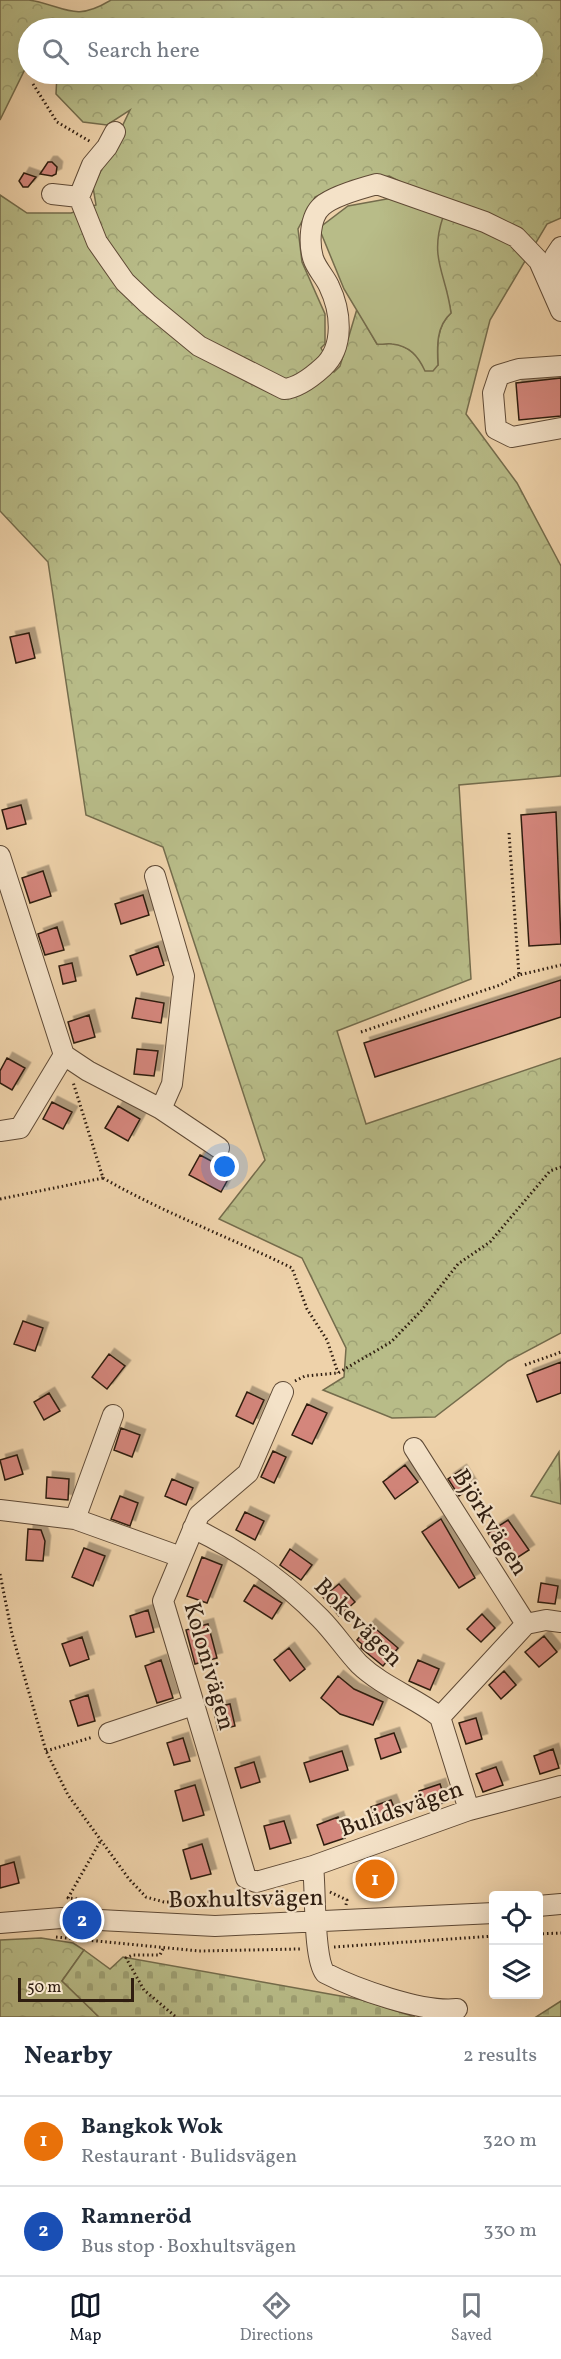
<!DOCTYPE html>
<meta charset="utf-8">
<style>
:root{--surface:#fff;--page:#f2f2f3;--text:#1f2937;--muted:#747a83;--line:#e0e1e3;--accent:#111827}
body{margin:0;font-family:Vollkorn,serif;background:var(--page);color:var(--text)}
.controls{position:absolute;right:18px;bottom:18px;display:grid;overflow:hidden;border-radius:6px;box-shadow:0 6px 24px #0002}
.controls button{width:54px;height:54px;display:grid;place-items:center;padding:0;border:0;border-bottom:2px solid var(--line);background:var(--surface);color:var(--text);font:30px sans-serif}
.scale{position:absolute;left:18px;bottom:15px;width:116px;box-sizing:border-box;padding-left:6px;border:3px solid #2f1d10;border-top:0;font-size:16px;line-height:21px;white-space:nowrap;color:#2f1d10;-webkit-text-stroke:4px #f4e2c8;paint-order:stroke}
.you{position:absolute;left:225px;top:1167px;width:21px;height:21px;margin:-15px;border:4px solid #fff;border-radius:50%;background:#1a73e8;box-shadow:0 0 0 9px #1a73e833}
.badge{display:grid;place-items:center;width:39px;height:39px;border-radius:50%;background:var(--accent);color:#fff;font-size:20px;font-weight:700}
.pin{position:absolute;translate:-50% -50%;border:3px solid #fff;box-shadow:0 2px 6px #0006}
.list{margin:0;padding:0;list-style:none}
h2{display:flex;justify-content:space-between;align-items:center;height:78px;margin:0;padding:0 24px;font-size:26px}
h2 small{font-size:20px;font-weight:400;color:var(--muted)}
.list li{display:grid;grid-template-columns:39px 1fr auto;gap:18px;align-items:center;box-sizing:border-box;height:90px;padding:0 24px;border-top:2px solid var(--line)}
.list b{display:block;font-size:22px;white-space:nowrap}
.list p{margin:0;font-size:20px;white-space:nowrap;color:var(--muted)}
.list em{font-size:20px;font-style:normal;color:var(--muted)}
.icon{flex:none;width:33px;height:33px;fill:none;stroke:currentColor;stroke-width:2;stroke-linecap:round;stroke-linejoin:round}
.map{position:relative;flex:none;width:561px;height:2017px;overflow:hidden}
.search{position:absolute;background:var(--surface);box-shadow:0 6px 24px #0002;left:18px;right:18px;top:18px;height:66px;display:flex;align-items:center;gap:15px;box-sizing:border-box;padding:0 21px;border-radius:33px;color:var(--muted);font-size:22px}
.sheet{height:258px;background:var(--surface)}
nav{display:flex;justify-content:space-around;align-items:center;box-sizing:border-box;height:84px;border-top:2px solid var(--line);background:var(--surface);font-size:16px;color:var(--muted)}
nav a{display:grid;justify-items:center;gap:3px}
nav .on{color:var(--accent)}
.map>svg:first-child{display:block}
.forest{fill:url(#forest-crowns);stroke:#746c4c;stroke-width:1.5;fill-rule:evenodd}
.cemetery{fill:url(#cemetery-stones);stroke:#746c4c;stroke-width:1.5}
.pitch{fill:#b8bc88;stroke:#746c4c;stroke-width:1.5}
.building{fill:#d4867c;stroke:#2f1d10;stroke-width:1.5;filter:url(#shadow)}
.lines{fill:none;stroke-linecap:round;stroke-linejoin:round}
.minor-casing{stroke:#5f4a36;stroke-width:22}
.path{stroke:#2f1d10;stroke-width:3;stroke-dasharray:1.5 3;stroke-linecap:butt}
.minor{stroke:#f4e2c8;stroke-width:20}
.labels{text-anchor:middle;stroke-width:4.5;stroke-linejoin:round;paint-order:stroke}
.street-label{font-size:24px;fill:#2f1d10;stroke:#f4e2c8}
</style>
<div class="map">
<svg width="561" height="2017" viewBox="0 0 561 2017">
<defs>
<pattern id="forest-crowns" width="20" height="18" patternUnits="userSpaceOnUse" patternTransform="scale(1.5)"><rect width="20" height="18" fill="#b8bc88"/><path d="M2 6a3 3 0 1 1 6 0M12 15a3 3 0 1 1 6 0" fill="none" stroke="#9ea174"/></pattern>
<pattern id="cemetery-stones" width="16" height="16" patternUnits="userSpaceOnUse" patternTransform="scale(1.5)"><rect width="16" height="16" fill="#b8bc88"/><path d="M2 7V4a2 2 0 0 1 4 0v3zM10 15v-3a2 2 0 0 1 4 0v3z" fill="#9ea174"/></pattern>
<filter id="shadow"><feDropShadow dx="5.5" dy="-5.5" stdDeviation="0" flood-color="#0004"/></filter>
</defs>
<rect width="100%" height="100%" fill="#eed2aa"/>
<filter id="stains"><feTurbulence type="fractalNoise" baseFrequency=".00333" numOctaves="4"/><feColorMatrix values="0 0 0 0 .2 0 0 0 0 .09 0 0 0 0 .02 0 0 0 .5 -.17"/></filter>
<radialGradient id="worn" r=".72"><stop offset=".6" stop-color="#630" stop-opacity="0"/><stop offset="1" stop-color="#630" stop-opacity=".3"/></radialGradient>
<!-- forest -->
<path class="forest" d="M0,0C9,0 20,0 29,0C66,6 73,23 111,0H561V218L547,224L490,320L466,414L517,483L561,566V776L459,785L471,979L337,1031L366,1124L561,1058V1333L508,1361L435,1417L392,1418L323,1390L344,1377L346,1348L302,1258L219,1219L265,1160L163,847L86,815L48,562L0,511V195L27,213H71L96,205L93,187L130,110L107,125L83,122L56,94L57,74H532V28H28V63L0,120ZM389,176L442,203C443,219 434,233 435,249C437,271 448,291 451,313C436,327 437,347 438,365L423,366C418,354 405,345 392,343C387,343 383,345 377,344L357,309L340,366L334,372L321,348L325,344V314L302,262L298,229L315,197L341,185Z
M559,1452L561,1504L531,1496Z
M41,1938L73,1943L84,1950L62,1981L99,2017H0V1940Z"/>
<!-- cemetery -->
<path class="cemetery" d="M84,1950L110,1969L123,1957L363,2000L415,2017H99L62,1981Z
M561,2001V2017H536Z"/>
<!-- pitch -->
<path class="pitch" d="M392,198L443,217C429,259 446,273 451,313C436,326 437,347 438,365L433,371H425C418,356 410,346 392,344C387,343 383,345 377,344L344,289L319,228L348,206Z"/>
<!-- building -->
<path class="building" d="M48,162H52L57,167L56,174L52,176L40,174Z
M24,173L36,177L28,187H23L19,181Z
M561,378V416L519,420L516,383Z
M29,633L35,658L16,663L10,637Z
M21,805L26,824L7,829L2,810Z
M556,812L561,944L529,946L521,815Z
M43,871L51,896L30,903L22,878Z
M143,895L149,915L121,924L115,904Z
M57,927L64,950L45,955L38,934Z
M158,946L164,965L137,975L130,956Z
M72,963L76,981L63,984L59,966Z
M561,980V1017L375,1077L364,1043Z
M136,998L164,1003L161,1023L132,1018Z
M89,1015L95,1037L74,1043L68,1022Z
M137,1049L158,1051L154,1076L134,1074Z
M7,1058L25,1068L12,1090L0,1083V1071Z
M52,1102L72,1112L63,1129L43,1119Z
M118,1106L140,1119L128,1141L105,1128Z
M200,1155L232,1172L221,1192L189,1175Z
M23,1321L43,1328L35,1351L14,1344Z
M109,1354L125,1366L107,1389L92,1377Z
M561,1362V1393L537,1402L527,1375Z
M247,1392L264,1400L253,1424L236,1416Z
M49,1393L60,1411L44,1420L34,1402Z
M307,1404L327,1413L312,1444L292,1435Z
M121,1428L140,1435L132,1457L114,1450Z
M273,1451L286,1457L274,1483L261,1477Z
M17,1455L23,1474L5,1480L0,1460Z
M405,1465L418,1482L395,1499L383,1482Z
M461,1470L472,1487L459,1496L448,1479Z
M47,1477L69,1479L68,1500L46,1498Z
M172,1479L193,1488L186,1505L165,1496Z
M120,1496L138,1503L130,1526L111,1519Z
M245,1512L264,1521L255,1540L236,1530Z
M441,1519L475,1578L459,1588L422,1532Z
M508,1520L529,1550L509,1563L488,1533Z
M28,1529L41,1530L45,1541L43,1561L26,1560Z
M84,1548L105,1556L93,1586L72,1577Z
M290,1549L312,1565L301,1580L280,1565Z
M202,1557L222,1565L207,1603L187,1596Z
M541,1583L558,1586L555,1604L538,1602Z
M339,1584L355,1602L339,1616L323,1597Z
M254,1585L282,1603L272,1619L244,1601Z
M148,1610L154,1632L136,1637L130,1616Z
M482,1614L495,1628L481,1642L467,1629Z
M208,1624L217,1658L195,1664L186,1630Z
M370,1624L398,1648L383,1666L361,1648L362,1644L357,1640Z
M544,1636L557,1652L539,1667L525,1652Z
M82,1637L89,1659L70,1666L62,1644Z
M289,1648L305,1669L290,1681L274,1660Z
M161,1660L173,1698L157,1703L145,1666Z
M418,1660L439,1669L430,1690L409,1681Z
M504,1671L516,1685L501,1699L489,1685Z
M338,1676L354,1689L383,1702L373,1725L340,1714L321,1698Z
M88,1695L95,1721L78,1726L70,1701Z
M230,1704L235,1726L218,1730L213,1708Z
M476,1718L482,1739L466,1744L459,1723Z
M394,1733L401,1752L381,1759L375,1739Z
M183,1738L190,1761L174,1765L167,1743Z
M553,1749L559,1768L540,1774L534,1756Z
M342,1751L348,1770L310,1782L304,1763Z
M254,1762L260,1782L241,1788L235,1768Z
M496,1767L503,1785L483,1792L476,1774Z
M440,1784L446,1802L425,1809L419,1791Z
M195,1785L204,1815L183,1821L175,1791Z
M391,1800L398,1817L377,1825L371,1807Z
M338,1817L345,1838L324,1845L317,1825Z
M284,1821L291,1843L270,1849L264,1826Z
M202,1844L211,1874L191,1879L183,1850Z
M14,1862L19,1883L0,1888V1866Z
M380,1865L388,1886L367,1894L360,1872Z"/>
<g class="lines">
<!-- minor casing -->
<g class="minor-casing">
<path id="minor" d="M52,194L79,197L97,242L125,282L148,304L199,346L284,389C298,388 312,377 323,367C345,347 341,311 329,286C325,277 316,268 313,258C309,244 309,217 322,206C333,196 362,188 377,184L485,222L516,237L539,261L561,311
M79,197L92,165L107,147L115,132
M561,247L555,256L561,287
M561,366L519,369L499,375L493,393L496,429L512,437L561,428
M0,856L64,1055L88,1071L161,1109L219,1148
M155,876L184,976L172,1084L161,1109
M0,1131L20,1128L64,1055
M283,1392L248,1473L199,1515L163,1601L246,1878L256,1882L313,1866
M414,1448L526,1624
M0,1510L75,1519L181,1557
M75,1519L113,1415
M193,1528C241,1551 283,1580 320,1618C334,1632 345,1649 359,1664C383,1687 414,1697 440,1717L469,1810
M440,1717L526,1624L546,1620L561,1622
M109,1733L193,1705
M538,1906L561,1904
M0,1923L61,1918L215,1926L494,1913
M457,2009C423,2013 356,1989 325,1973C313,1957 316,1890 313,1866L469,1810L561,1786"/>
</g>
<!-- path -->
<path class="path" d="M33,84L57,122L91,142
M509,833L519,975L561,965
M361,1032L500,985L519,975
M103,1178C164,1213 229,1237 292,1268L307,1309L327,1340L338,1373
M0,1199L103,1178L73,1082
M525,1365L561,1352
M295,1381L305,1376L338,1373L391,1342L421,1311L458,1264L490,1242L550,1171L561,1167
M0,1574L12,1634L46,1751L68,1795L129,1879L146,1897L164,1902H294L298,1899
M46,1751L93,1737
M330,1892L347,1900L346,1905
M77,1899L68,1898L101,1840
M538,1934L561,1933
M56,1937L199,1951L300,1949
M334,1947L494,1936
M163,1949L160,1955H133L126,1958L144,1990L176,2017"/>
<!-- minor -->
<use href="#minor" class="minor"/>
</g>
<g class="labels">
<!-- street labels -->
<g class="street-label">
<text transform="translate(491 1522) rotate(58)" y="8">Björkvägen</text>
<text transform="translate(359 1622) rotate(45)" y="8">Bokevägen</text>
<text transform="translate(210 1666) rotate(74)" y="8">Kolonivägen</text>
<text transform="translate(401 1808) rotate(-19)" y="8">Bulidsvägen</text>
<text transform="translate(246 1898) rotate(-1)" y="8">Boxhultsvägen</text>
</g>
</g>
<rect width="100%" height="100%" filter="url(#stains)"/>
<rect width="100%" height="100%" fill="url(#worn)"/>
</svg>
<div class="controls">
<button><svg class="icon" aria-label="locate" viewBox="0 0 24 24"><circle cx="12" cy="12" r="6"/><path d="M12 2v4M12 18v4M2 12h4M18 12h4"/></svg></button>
<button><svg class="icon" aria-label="layers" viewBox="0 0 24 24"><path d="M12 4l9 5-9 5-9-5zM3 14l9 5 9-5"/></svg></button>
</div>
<div class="scale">50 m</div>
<div class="you"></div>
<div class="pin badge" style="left:375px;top:1879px;background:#e8710a">1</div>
<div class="pin badge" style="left:82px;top:1920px;background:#1a4fb4">2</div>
<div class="search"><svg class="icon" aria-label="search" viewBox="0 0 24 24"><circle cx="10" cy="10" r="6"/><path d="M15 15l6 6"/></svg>Search here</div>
</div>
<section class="sheet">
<h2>Nearby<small>2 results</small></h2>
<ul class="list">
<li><span class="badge" style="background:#e8710a">1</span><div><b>Bangkok Wok</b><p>Restaurant · Bulidsvägen</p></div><em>320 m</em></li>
<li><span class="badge" style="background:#1a4fb4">2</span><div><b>Ramneröd</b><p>Bus stop · Boxhultsvägen</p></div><em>330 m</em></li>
</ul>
</section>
<nav>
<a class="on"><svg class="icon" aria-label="map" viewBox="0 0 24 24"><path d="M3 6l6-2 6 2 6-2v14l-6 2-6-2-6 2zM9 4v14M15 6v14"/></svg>Map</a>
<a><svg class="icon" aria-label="directions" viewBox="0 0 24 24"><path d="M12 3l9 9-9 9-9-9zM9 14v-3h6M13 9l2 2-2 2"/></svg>Directions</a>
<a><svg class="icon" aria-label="saved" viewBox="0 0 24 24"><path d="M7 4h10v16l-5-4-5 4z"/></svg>Saved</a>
</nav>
